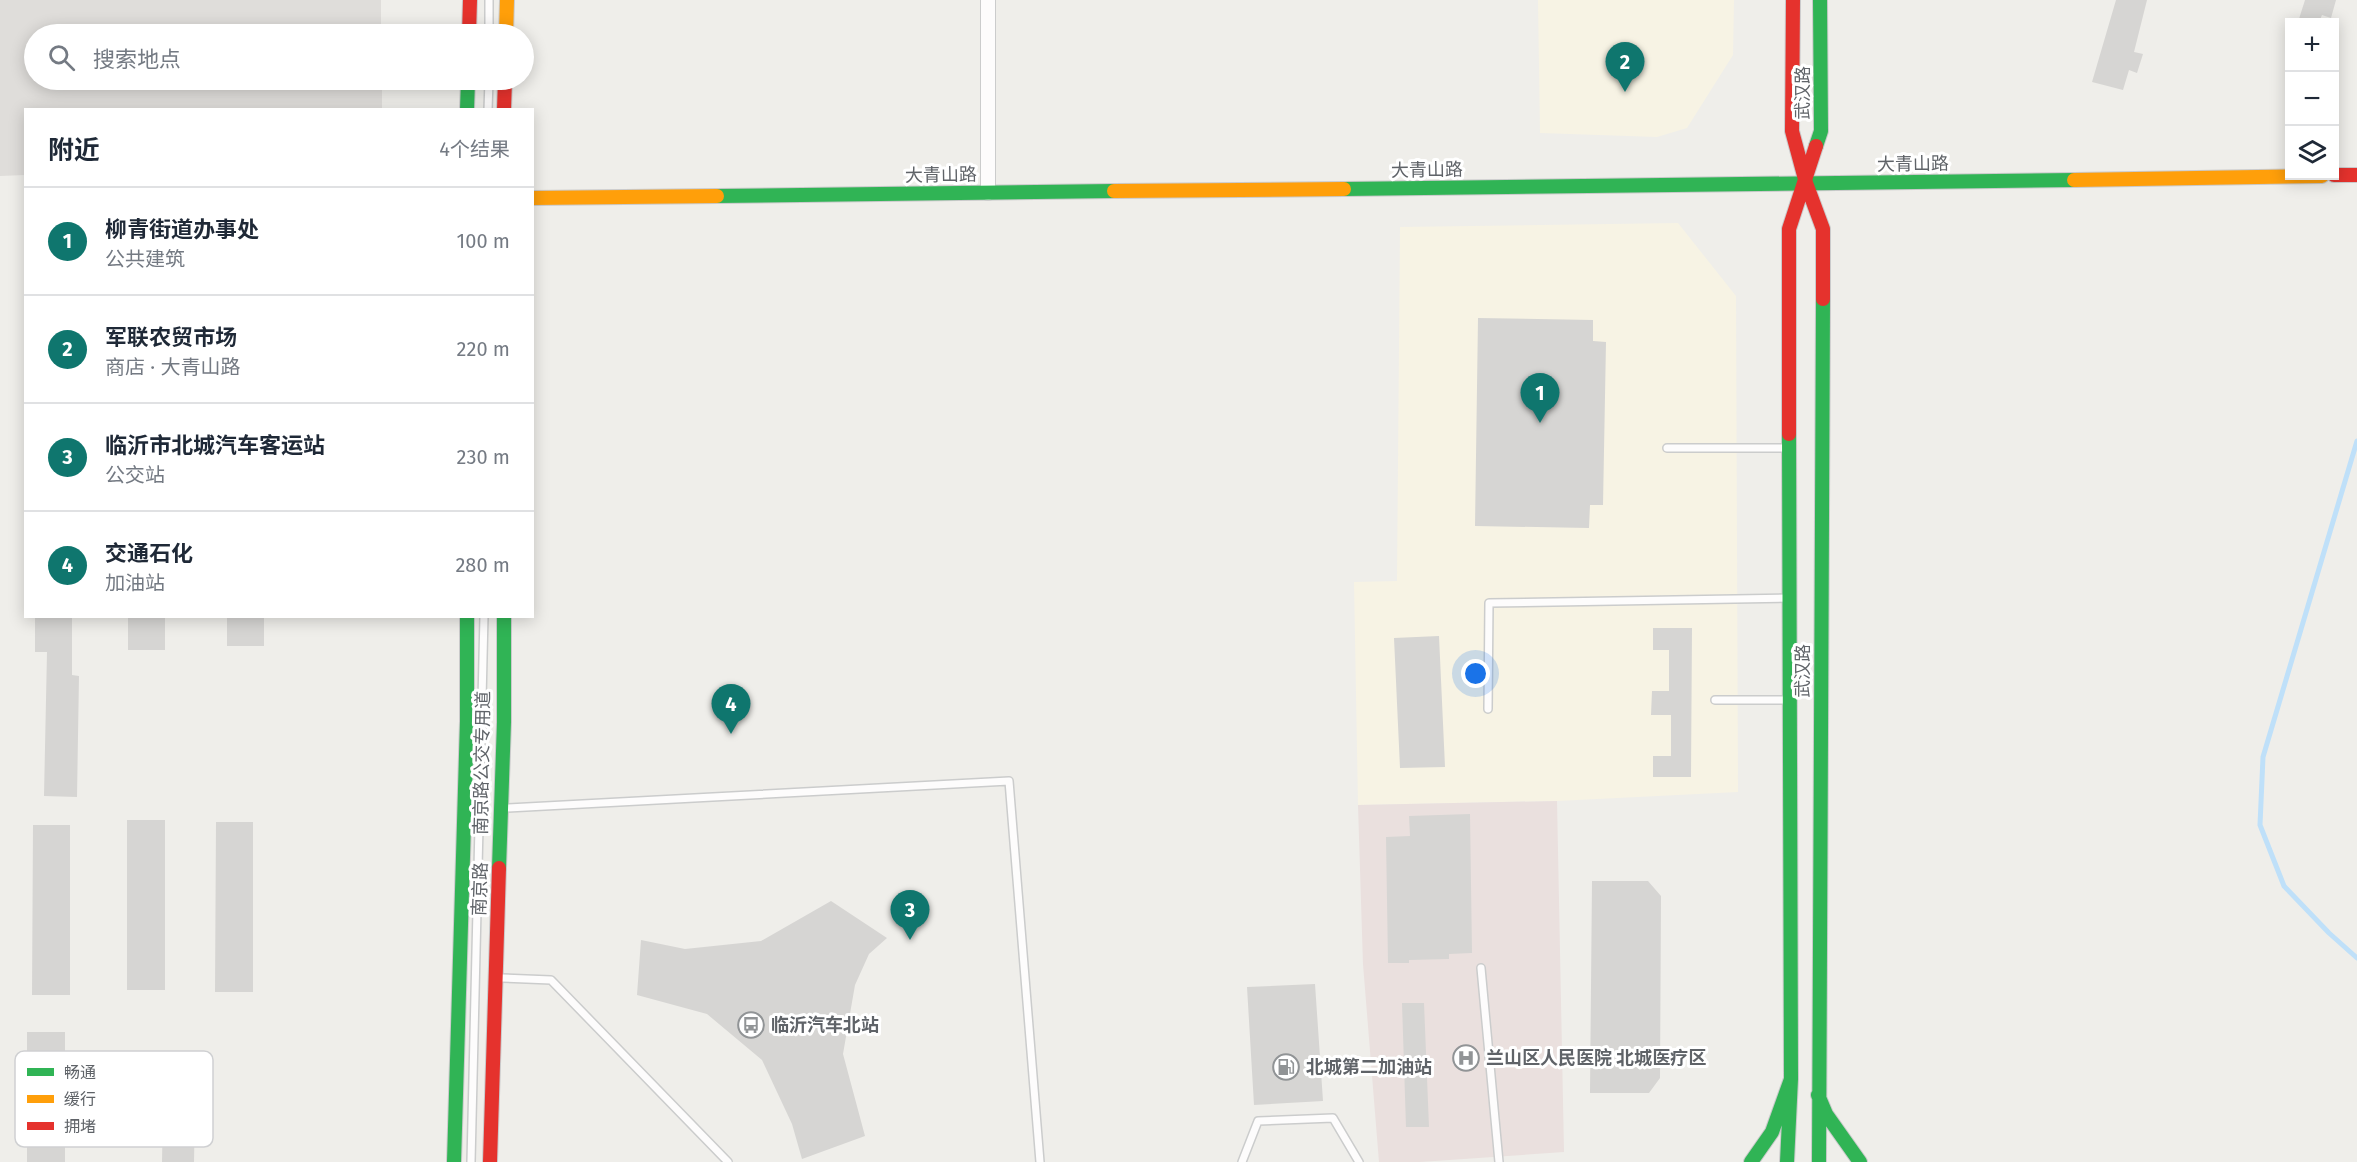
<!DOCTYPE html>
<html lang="zh">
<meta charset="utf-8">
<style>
:root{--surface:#fff;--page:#f6f6f7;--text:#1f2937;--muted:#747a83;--line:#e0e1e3;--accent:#0f766e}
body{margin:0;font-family:"Fira Sans","Noto Sans SC",sans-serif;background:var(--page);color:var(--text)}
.controls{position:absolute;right:18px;top:18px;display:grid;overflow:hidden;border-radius:0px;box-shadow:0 3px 15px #0003}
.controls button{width:54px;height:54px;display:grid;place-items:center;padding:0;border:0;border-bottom:2px solid var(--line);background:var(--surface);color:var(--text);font:30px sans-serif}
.you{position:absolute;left:1476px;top:674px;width:21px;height:21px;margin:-15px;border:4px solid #fff;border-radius:50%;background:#1a73e8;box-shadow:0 0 0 9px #1a73e833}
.badge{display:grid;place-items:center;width:39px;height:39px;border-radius:50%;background:var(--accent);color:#fff;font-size:20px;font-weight:700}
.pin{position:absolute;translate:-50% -50px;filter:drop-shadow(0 2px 3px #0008)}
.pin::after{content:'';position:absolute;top:32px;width:21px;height:18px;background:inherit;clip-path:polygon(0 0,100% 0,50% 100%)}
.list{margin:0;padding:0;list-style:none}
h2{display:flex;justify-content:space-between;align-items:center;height:78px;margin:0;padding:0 24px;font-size:26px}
h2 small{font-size:20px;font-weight:400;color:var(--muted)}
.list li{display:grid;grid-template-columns:39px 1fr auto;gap:18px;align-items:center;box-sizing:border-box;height:108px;padding:0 24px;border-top:2px solid var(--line)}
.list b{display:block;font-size:22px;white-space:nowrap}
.list p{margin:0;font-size:20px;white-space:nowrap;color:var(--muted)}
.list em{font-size:20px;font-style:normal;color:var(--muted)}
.icon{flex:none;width:33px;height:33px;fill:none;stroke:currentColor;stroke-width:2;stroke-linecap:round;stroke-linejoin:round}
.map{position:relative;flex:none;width:2357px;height:1162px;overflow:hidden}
.search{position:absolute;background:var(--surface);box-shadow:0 3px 15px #0003;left:24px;top:24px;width:510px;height:66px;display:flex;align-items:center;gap:15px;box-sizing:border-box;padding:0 21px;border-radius:33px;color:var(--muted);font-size:22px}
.panel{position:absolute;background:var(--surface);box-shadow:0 3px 15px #0003;left:24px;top:108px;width:510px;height:510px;border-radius:0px}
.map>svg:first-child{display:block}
.commercial{fill:#f7f3e4}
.industrial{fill:#dfddda}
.medical{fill:#eae0de}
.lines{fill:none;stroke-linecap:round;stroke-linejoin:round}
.stream{stroke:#bfe0f9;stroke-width:5}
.building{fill:#d6d5d3}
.lane-casing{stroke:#cbcccc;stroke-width:10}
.street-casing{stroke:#cbcccc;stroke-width:16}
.fast-casing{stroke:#cacacb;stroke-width:16}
.slow-casing{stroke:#cacacb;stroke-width:16}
.jam-casing{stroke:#cacacb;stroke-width:16}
.lane{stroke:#fdfcfc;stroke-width:7}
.street{stroke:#fdfcfc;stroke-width:14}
.fast{stroke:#30b455;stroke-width:14}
.slow{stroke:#ff9f0a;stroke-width:14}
.jam{stroke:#e5322d;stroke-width:14}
.labels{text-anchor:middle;stroke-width:6;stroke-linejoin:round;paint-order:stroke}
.street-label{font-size:18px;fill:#5f6368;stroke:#fff}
.poi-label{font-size:18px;font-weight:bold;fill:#5f6368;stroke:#fff;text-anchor:start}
.key{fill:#fff;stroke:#cfd0d2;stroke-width:1.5}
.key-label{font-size:16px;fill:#5f6368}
</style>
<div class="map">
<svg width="2357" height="1162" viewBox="0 0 2357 1162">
<rect width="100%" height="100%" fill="#efeeea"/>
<!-- commercial -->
<path class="commercial" d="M1538,0H1734L1733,55L1687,128L1657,137L1540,133Z
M1678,223L1736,296L1738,792L1557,801L1358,805L1354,582L1397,581L1400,227Z"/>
<!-- industrial -->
<path class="industrial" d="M0,0H381V34H34V80H382V109L26,110L25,175L0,176Z"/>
<!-- medical -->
<path class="medical" d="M1557,801L1564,1152L1420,1162H1379L1363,964L1358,805Z"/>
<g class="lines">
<!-- stream -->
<path class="stream" d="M2357,441L2263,757L2260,825L2284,886L2329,933L2357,958"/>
</g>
<!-- building -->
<path class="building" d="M2116,0H2147L2134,52L2143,54L2137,73L2129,70L2123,90L2092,82Z
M2305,0H2336L2331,18L2322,15L2319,22H2298Z
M1478,318L1593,320V341L1606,342L1603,505H1590L1589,528L1475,526Z
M35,616H72V675L79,676L77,797L44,796L47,652H35Z
M128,616H165V650H128Z
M227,616H264V646H227Z
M1653,628H1692L1691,777H1653V756H1671V715H1651L1652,691H1669V650H1653Z
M1439,636L1445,767L1400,768L1394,638Z
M1470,814L1472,953L1449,954V959L1409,960V963H1388L1386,837L1410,836L1409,816Z
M127,820H165V990H127Z
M216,822H253V992H215Z
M33,825H70V995H32Z
M1592,881H1648L1661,896L1660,1078L1649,1093H1590Z
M831,901L887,938L869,954L855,985L843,1054L865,1136L802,1159L792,1124L762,1060L707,1014L637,995L641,940L685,949L761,941Z
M1315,984L1323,1101L1254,1105L1247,987Z
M1402,1003H1424L1429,1127H1406Z
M27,1032H65V1162H27Z
M164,1051H196L194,1162H162Z"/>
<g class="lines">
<!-- lane casing -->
<g class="lane-casing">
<path id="lane" d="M489,34V0
M488,110L489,80
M1667,448H1787
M1715,700H1788
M1488,709L1489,603L1788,598
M506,808L1009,781L1040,1162
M1481,968L1499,1162
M502,978L551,980L728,1162
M471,1162L484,616
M1242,1162L1258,1121L1333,1118L1359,1162"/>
</g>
<!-- street casing -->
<g class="street-casing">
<path id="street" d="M988,193V0"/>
</g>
<!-- fast casing -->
<g class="fast-casing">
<path id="fast" d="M467,110L468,80
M1816,146L1821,131L1820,0
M1344,189L2074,180
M717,196L1114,191
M499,868L504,722V616
M1818,1095L1826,1114L1860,1162
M454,1162L467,721V616
M1751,1162L1772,1132L1791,1079
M1787,1162L1791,1079L1789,434
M1819,1162L1823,299"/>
</g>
<!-- slow casing -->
<g class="slow-casing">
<path id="slow" d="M506,34L507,0
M2074,180L2322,176
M1114,191L1344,189
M532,198L717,196"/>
</g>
<!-- jam casing -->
<g class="jam-casing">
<path id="jam" d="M1793,0L1792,131L1806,183L1823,229V299
M469,34L470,0
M504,110L505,80
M2334,175H2357
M1789,434V229L1816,146
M490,1162L499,868"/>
</g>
<!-- lane -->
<use href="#lane" class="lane"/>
<!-- street -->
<use href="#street" class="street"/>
<!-- fast -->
<use href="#fast" class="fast"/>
<!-- slow -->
<use href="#slow" class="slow"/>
<!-- jam -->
<use href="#jam" class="jam"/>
</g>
<!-- icons -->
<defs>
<g id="bus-ring" transform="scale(1.35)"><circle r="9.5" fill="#fff" stroke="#919496" stroke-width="1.5"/><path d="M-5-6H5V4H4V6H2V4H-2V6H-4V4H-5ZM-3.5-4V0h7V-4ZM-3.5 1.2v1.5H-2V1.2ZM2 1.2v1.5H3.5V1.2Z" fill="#919496"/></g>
<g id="hospital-ring" transform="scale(1.35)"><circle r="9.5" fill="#fff" stroke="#919496" stroke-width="1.5"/><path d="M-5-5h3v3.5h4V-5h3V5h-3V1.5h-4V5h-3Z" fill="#919496"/></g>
<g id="fuel-ring" transform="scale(1.35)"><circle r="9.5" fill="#fff" stroke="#919496" stroke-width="1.5"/><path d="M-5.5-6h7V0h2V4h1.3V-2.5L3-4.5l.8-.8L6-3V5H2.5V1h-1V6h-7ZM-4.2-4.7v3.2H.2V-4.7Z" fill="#919496"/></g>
</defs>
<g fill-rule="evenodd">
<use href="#bus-ring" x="751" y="1025"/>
<use href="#hospital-ring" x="1466" y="1058"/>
<use href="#fuel-ring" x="1286" y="1067"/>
</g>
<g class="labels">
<!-- street labels -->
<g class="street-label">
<text transform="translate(1803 93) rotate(-90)" y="6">武汉路</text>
<text transform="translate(1913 164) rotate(-1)" y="6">大青山路</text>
<text transform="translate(1427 170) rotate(-1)" y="6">大青山路</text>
<text transform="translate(941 175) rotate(-1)" y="6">大青山路</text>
<text transform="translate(1803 671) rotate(-90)" y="6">武汉路</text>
<text transform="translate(482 763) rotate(-89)" y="6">南京路公交专用道</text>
<text transform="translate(480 889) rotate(-88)" y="6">南京路</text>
</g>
<!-- poi labels -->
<g class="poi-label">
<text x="771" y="1031">临沂汽车北站</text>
<text x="1486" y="1064">兰山区人民医院 北城医疗区</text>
<text x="1306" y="1073">北城第二加油站</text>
</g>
</g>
<!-- legend -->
<rect x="15" y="1051" width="198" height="96" rx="9" class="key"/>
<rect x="27" y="1068" width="27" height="8" fill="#30b455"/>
<rect x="27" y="1095" width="27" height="8" fill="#ff9f0a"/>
<rect x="27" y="1122" width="27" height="8" fill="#e5322d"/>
<g class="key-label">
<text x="64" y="1078">畅通</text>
<text x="64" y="1105">缓行</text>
<text x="64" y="1132">拥堵</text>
</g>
</svg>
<div class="controls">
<button>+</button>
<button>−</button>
<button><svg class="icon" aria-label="layers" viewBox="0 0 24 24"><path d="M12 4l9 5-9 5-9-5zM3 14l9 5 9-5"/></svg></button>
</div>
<div class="you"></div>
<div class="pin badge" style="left:1540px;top:423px">1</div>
<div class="pin badge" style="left:1625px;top:92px">2</div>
<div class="pin badge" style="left:910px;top:940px">3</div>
<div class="pin badge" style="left:731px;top:734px">4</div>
<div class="search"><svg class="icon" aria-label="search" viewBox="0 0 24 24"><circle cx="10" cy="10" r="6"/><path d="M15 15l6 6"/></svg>搜索地点</div>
<section class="panel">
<h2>附近<small>4个结果</small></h2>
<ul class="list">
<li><span class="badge">1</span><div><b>柳青街道办事处</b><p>公共建筑</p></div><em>100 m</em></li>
<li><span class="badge">2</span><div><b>军联农贸市场</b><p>商店 · 大青山路</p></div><em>220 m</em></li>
<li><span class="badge">3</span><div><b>临沂市北城汽车客运站</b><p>公交站</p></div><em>230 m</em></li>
<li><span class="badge">4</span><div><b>交通石化</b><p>加油站</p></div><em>280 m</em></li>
</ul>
</section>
</div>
